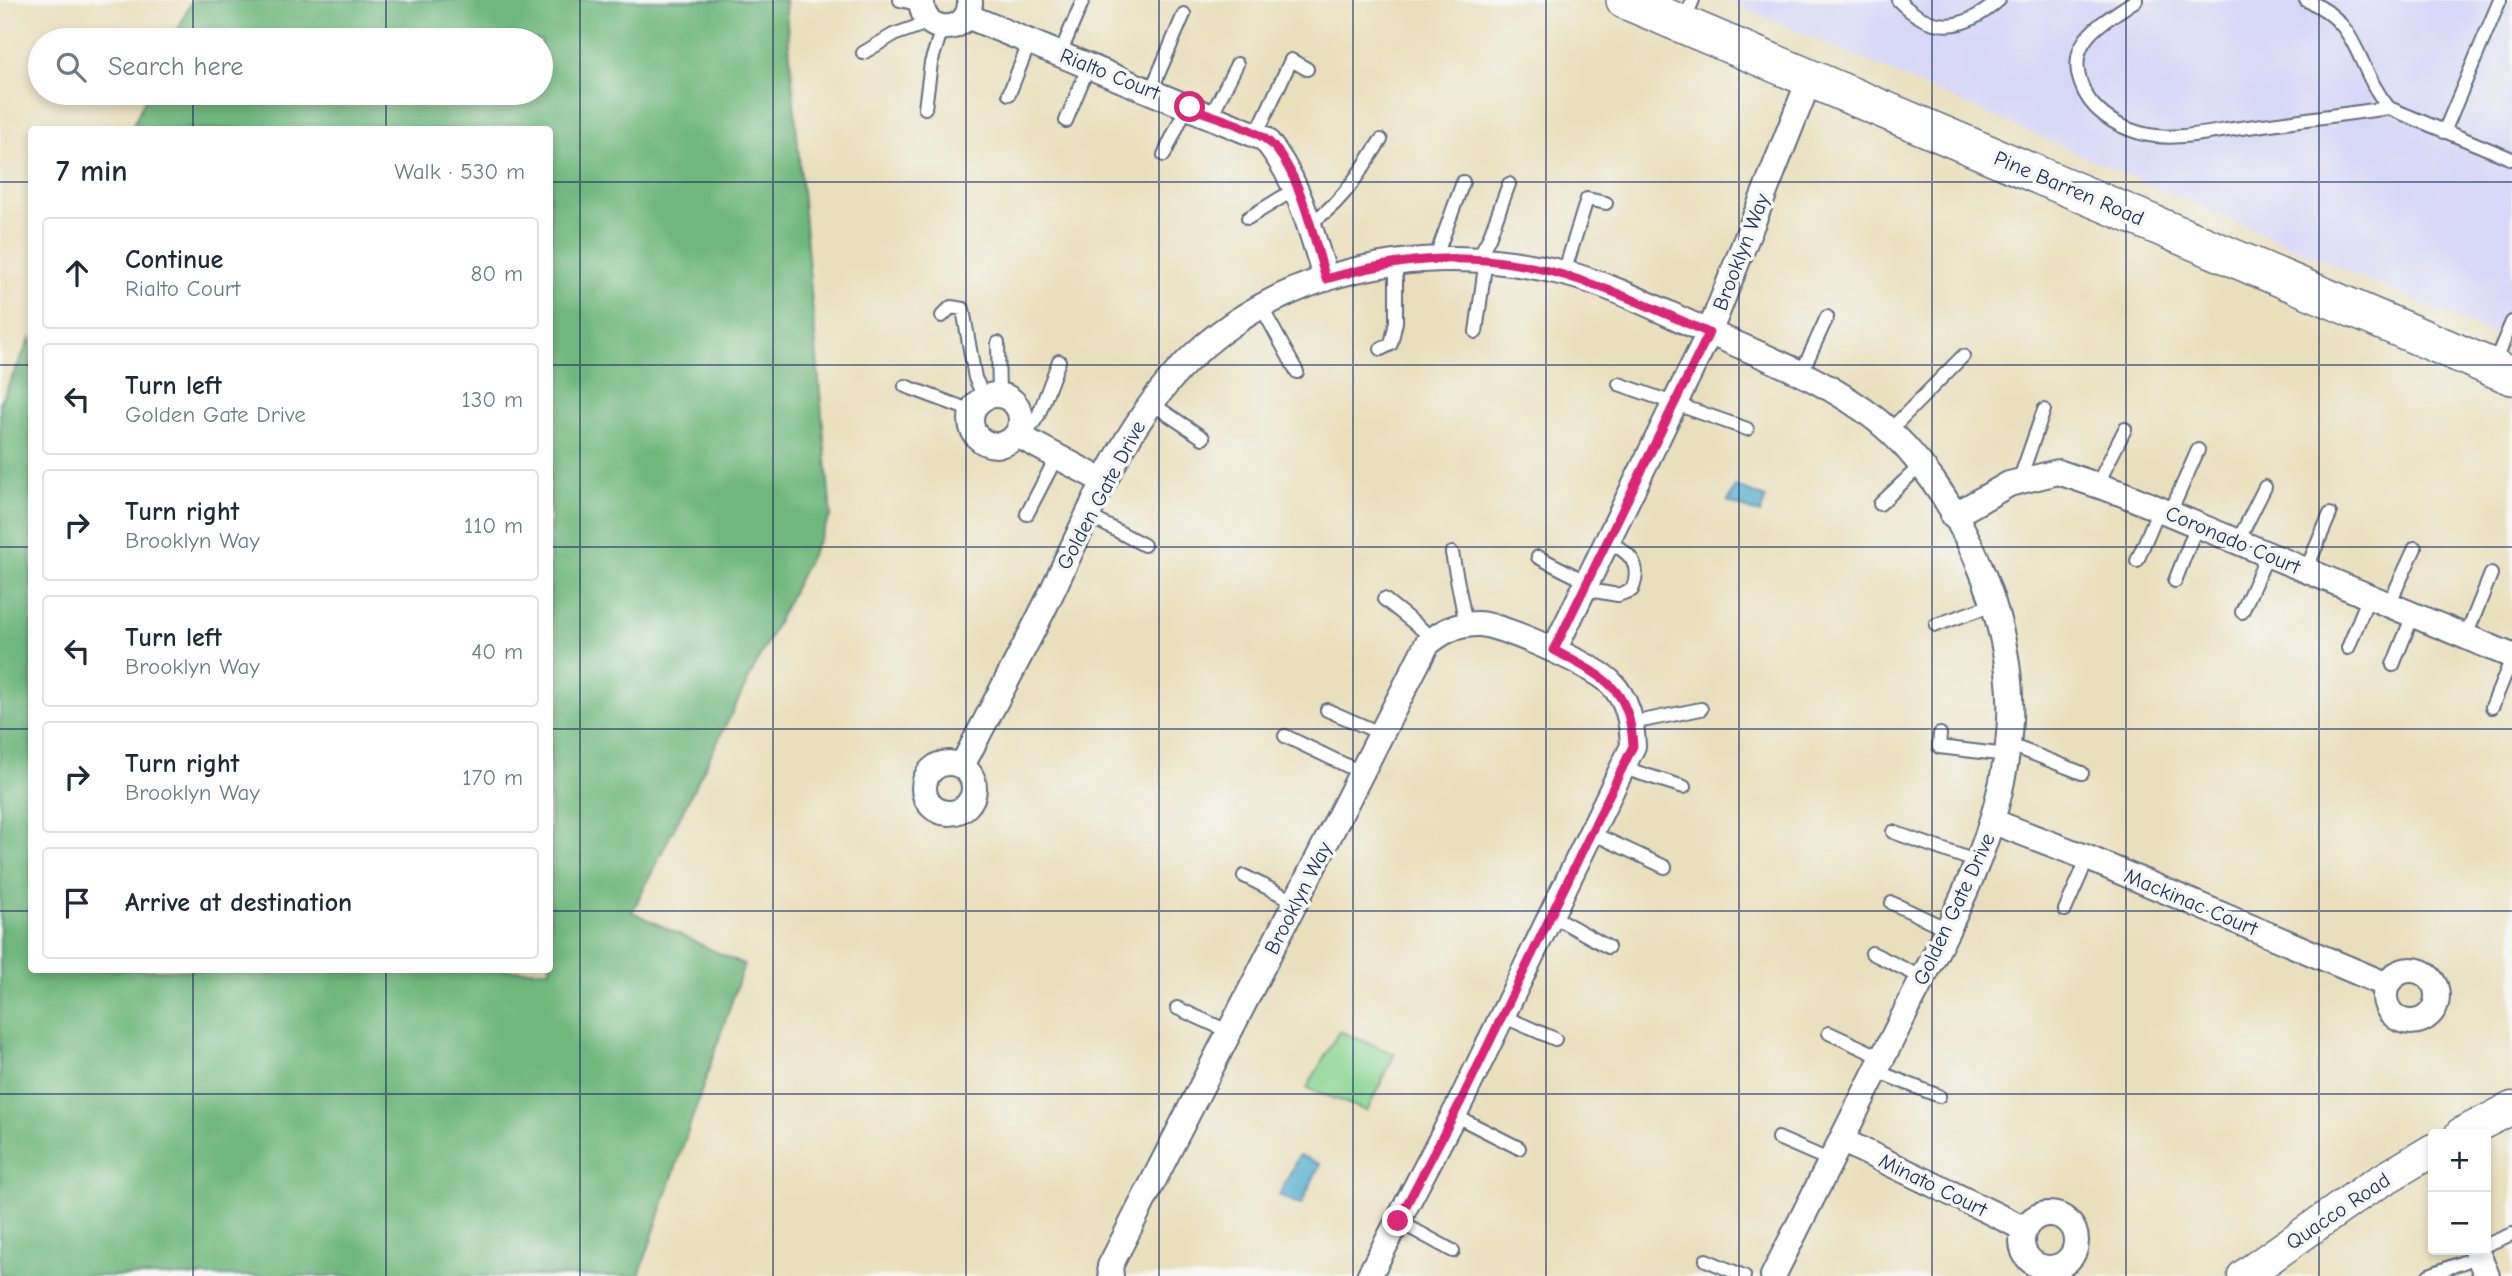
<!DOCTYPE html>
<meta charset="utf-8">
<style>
:root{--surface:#fff;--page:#f6f6f7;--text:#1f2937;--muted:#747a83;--line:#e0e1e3}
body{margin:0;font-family:"Comic Neue",sans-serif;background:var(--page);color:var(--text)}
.controls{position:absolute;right:21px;bottom:21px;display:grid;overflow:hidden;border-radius:7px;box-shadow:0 4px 10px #0003}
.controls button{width:63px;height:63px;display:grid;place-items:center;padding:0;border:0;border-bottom:2px solid var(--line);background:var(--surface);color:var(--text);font:35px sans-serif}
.stop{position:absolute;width:21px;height:21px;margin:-16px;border:5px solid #db2777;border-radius:50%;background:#fff}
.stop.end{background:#db2777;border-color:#fff;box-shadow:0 2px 7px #0008}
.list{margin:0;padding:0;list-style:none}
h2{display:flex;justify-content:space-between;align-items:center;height:91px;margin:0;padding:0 28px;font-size:30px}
h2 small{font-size:23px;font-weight:400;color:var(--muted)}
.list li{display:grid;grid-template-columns:46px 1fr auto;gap:21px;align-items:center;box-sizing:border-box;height:112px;margin:0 14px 14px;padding:0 14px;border:2px solid var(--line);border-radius:7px}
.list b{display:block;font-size:26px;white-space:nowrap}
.list p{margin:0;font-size:23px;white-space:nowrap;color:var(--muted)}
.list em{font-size:23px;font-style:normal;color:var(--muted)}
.icon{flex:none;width:38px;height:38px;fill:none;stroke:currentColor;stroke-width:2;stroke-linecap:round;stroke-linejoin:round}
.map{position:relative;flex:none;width:2512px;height:1276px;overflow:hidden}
.search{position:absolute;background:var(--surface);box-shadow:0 4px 10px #0003;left:28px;top:28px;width:525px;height:77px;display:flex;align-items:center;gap:18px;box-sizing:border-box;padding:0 24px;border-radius:38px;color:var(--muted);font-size:26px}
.panel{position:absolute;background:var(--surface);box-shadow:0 4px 10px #0003;left:28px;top:126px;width:525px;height:847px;border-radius:7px}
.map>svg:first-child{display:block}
.built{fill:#d7d7f8}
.green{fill:#8bd693;stroke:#538278;stroke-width:2}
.forest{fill:#70b77d;stroke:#46736e;stroke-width:2}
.water{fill:#55b0d2;stroke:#387098;stroke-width:2}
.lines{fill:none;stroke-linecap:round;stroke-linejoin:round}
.service-casing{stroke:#636d7f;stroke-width:16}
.minor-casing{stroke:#636d7f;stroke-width:28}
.tertiary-casing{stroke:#636d7f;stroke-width:35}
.secondary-casing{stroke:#636d7f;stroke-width:40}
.service{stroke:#fff;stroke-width:12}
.minor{stroke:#fff;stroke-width:24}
.tertiary{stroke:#fff;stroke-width:32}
.secondary{stroke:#fff;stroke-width:37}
.route{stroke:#db2777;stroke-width:9}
.grid{fill:none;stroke:#1b2f5e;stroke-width:2;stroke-opacity:0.55}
.labels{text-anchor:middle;stroke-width:7;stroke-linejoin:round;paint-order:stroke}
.street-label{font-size:21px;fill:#1b2f5e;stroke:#f6f6f2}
</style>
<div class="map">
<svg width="2512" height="1276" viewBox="0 0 2512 1276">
<rect width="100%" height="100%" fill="#f6f6f2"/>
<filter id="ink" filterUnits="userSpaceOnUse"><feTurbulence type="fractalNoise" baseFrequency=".0143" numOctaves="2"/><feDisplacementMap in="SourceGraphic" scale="14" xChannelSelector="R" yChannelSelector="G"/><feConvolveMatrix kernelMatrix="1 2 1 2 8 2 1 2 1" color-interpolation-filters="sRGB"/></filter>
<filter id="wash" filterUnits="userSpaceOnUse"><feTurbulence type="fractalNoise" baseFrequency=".00686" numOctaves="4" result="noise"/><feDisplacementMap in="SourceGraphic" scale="28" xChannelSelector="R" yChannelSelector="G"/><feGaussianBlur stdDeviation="1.57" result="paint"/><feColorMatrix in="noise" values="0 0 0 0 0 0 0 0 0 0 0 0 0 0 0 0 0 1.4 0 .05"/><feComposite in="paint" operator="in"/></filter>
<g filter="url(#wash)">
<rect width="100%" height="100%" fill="#eadfbc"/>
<!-- built -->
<path class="built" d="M1727,0H2512V343Z"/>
<!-- green -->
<path class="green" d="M1339,1031L1395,1054L1367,1111L1307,1088Z"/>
<!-- forest -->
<path class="forest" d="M192,0H785L831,515L632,912L744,965L639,1276H0V403L31,337L32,970H550V130L131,129L148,93H541V40H173Z"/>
<!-- water -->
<path class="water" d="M1735,486L1766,498L1760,514L1728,502Z
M1299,1155L1320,1164L1301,1205L1279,1195Z"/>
</g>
<g filter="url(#ink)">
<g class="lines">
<!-- service casing -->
<g class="service-casing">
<path id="service" d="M900,0L921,5
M1898,0C1932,35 1964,31 1999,0
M2136,0C2104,22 2065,39 2081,84C2090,110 2115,126 2140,133C2172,142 2209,132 2241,128C2290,121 2340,115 2389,108
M2306,0C2361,22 2355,67 2389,108L2512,159
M1684,21L1693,0
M863,53L893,35L930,22
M1060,54L1083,0
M1151,91L1184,14
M1009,94L1030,41
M925,108L931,63L942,28
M1211,116L1237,64
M1066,121L1089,65
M2444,132L2500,0
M1256,135L1291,60L1307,69
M1164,155L1187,106
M1248,218L1284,196L1298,191
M1308,224C1342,205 1360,171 1381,140
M1478,258L1489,238L1509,184
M1435,259L1463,182
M1564,273L1587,199L1606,203
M1262,308L1297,372
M942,316L951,307L963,309L975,378L984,397
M1476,332L1486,259
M998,343L999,395
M1381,349L1391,344L1396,322V264
M2494,364L2512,322
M1801,374L1827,317
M1619,384L1747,429
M905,386L972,411
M1151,403L1203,438
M1889,431L1963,356
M1023,439L1038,416L1059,361
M2019,481L2044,410
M2097,485L2125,429
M1880,504L1920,466
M2170,513L2198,450
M1027,514L1057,456
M1087,515L1144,545
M2238,541L2265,487
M1452,553L1466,625
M1538,557L1587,582
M2137,561L2159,509
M2306,570L2330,514
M2175,581L2197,525
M1583,589L1618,595L1632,590C1643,563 1629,552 1607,541
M1384,599L1434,639
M2389,604L2415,548
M2242,612L2268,554
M1936,625L1992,605
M2466,636L2491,574
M2348,648L2369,596
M2393,665L2413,615
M2492,707L2512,658
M1327,710L1382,734
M1632,723L1701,709
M1940,734L1939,747L2007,755
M1285,736L1362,773
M2008,744L2082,773
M1623,768L1684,787
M1893,832L1978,862
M1592,833L1665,867
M1244,876L1296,902
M1892,903L1947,929
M2065,910L2088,858
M1551,915L1608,947
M1872,953L1923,978
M1177,1008L1230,1032
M1502,1016L1555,1039
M1829,1033L1883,1058
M1876,1071L1939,1096
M1454,1115L1519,1148
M1778,1138L1831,1161
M1398,1221L1453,1251
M2486,1245L2512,1234
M1706,1260L1744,1276
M2429,1275L2479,1256"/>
</g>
<!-- minor casing -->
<g class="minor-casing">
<path id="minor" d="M922,0C919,35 970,37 970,2
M967,16L1265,139C1299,180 1310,229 1326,279
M971 420a25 25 0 1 1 50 0a25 25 0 1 1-50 0Z
M1017,435L1103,481
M1953,516L2009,484L2058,472L2123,494L2512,656
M1554,650L1709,333L1810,78
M924 788a25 25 0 1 1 50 0a25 25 0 1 1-50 0Z
M962,766C990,711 1020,657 1047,602C1096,501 1134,391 1231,325C1329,258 1450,245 1564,273C1612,285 1659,310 1704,330C1762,356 1828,380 1878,421C1957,485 2015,618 2010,720C2005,831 1949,926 1900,1023C1858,1108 1815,1192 1773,1276
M1994,822L2088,858L2387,985
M2385 996a26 26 0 1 1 52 0a26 26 0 1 1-52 0Z
M1841,1140L2025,1229
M2022 1241a27 27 0 1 1 54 0a27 27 0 1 1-54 0Z
M2476,1250L2487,1276
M1111,1276L1110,1266L1427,644C1443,631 1455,625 1476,624C1497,622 1594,666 1610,682C1628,700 1632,722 1633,746L1460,1103L1369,1276"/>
</g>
<!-- tertiary casing -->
<g class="tertiary-casing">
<path id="tertiary" d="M2461,1134L2512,1108
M2244,1276L2364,1191L2433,1150"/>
</g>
<!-- secondary casing -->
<g class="secondary-casing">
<path id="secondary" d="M1625,0L2512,376"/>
</g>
<!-- service -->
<use href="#service" class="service"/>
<!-- minor -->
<use href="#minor" class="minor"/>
<!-- tertiary -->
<use href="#tertiary" class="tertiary"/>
<!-- secondary -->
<use href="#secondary" class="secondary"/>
</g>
</g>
<g class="lines" filter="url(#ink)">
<!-- route -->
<path class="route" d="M1190,107C1213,117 1243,124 1264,138C1299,162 1314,241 1326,279C1481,234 1568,269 1709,333L1554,650C1602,677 1630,685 1633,746L1460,1103L1398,1221"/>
</g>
<!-- grid -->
<path class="grid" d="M193,0V40M386,0V40M580,0V1276M773,0V1276M966,0V1276M1159,0V1276M1353,0V1276M1546,0V1276M1739,0V1276M1932,0V1276M2126,0V1276M2319,0V1276M193,93V130M386,93V130M0,182H32M550,182H2512M0,365H32M550,365H2512M0,547H32M550,547H2512M0,729H32M550,729H2512M0,911H32M550,911H2512M193,970V1276M386,970V1276M0,1094H2512"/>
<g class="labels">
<!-- street labels -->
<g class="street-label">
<text transform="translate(1110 74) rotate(22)" y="7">Rialto Court</text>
<text transform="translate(2069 188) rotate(23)" y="7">Pine Barren Road</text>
<text transform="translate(1741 252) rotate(-69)" y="7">Brooklyn Way</text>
<text transform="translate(1101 495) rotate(-62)" y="7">Golden Gate Drive</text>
<text transform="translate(2233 540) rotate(23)" y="7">Coronado Court</text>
<text transform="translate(1298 898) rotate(-63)" y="7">Brooklyn Way</text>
<text transform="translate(2191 902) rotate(23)" y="7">Mackinac Court</text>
<text transform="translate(1954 909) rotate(-65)" y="7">Golden Gate Drive</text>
<text transform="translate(1933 1185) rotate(26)" y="7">Minato Court</text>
<text transform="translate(2338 1211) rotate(-34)" y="7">Quacco Road</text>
</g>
</g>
</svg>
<div class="controls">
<button>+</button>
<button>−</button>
</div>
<div class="stop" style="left:1190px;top:107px"></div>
<div class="stop end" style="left:1398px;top:1221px"></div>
<div class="search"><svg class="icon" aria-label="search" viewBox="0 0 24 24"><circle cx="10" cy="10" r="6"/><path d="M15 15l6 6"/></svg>Search here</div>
<section class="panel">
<h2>7 min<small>Walk · 530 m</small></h2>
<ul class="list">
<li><svg class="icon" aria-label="ahead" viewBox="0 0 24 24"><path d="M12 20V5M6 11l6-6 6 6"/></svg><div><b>Continue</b><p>Rialto Court</p></div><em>80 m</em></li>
<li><svg class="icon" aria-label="left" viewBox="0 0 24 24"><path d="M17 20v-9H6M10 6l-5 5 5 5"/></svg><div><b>Turn left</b><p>Golden Gate Drive</p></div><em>130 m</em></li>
<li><svg class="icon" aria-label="right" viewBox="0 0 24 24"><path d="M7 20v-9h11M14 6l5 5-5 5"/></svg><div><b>Turn right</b><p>Brooklyn Way</p></div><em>110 m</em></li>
<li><svg class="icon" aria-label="left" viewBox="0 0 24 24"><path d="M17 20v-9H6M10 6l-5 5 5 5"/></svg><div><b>Turn left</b><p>Brooklyn Way</p></div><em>40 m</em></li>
<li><svg class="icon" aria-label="right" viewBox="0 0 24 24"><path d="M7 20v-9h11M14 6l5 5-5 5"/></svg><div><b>Turn right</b><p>Brooklyn Way</p></div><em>170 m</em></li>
<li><svg class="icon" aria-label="arrive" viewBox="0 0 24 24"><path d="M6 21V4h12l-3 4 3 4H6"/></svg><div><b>Arrive at destination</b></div></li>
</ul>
</section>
</div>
